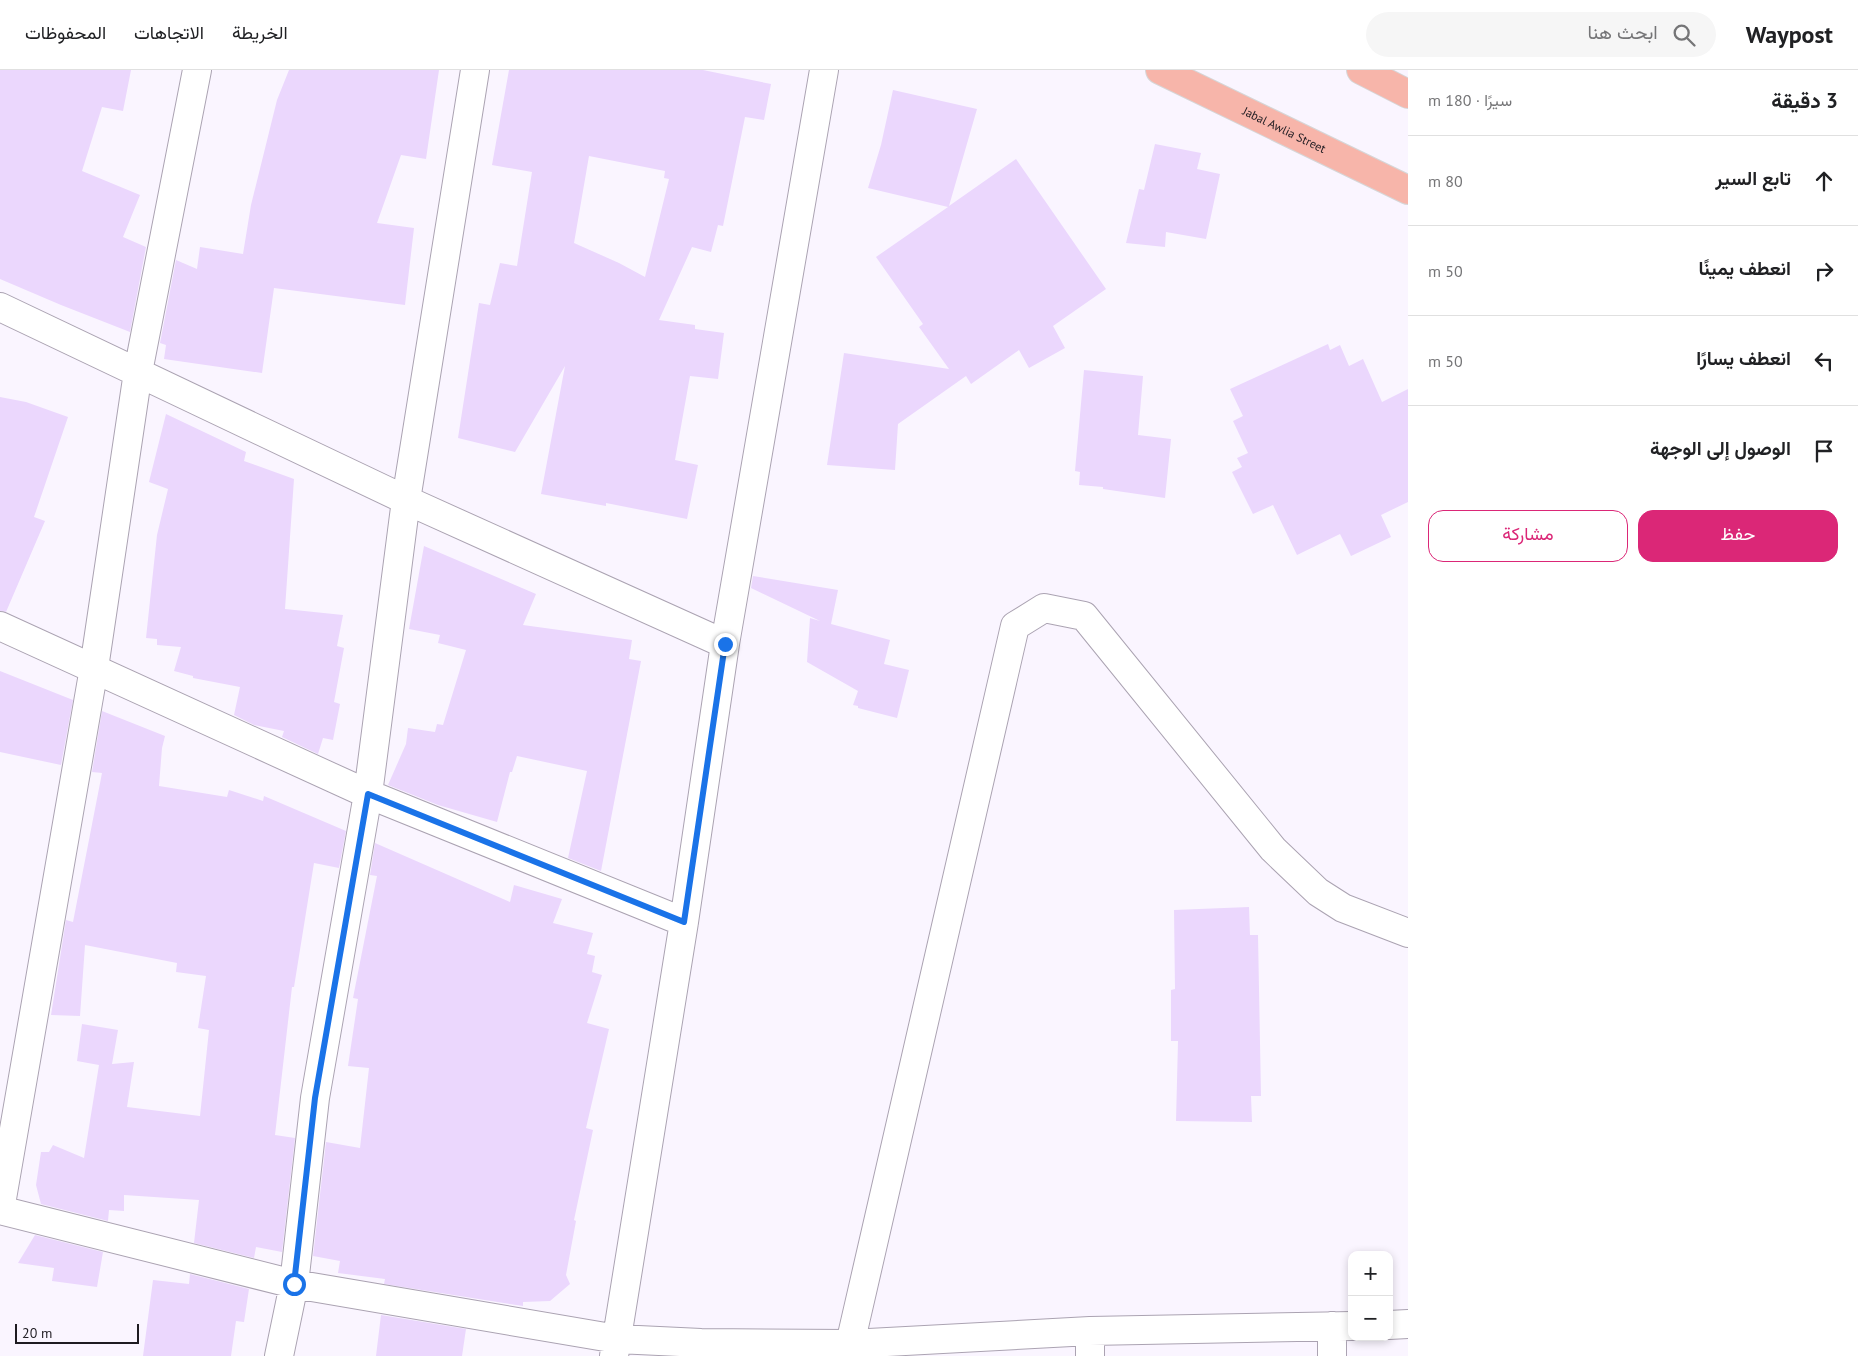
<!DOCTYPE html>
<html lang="ar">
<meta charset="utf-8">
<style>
:root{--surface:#fff;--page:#f6f6f6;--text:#202124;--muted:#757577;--line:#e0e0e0;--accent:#db2777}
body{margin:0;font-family:"PT Sans",Vazirmatn,sans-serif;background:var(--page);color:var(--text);direction:rtl}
.controls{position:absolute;right:15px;bottom:15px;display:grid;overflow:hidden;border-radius:10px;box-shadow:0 2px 8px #0003}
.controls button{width:45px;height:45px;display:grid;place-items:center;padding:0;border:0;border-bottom:1px solid var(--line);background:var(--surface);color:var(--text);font:25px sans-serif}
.scale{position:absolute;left:15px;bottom:12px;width:124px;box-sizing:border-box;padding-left:5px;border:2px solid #1e1b21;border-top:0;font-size:14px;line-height:18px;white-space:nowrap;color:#1e1b21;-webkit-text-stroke:4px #faf5ff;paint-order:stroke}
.stop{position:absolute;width:15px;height:15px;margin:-11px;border:4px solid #1a73e8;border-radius:50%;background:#fff}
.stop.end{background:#1a73e8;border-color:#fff;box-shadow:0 1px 5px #0008}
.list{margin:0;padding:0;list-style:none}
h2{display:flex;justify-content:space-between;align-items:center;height:65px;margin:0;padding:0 20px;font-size:21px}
h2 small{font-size:16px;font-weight:400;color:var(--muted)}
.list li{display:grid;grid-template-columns:32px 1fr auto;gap:15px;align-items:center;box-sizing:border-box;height:90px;padding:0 20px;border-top:1px solid var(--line)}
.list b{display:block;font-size:19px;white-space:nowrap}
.list em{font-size:16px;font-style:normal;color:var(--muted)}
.actions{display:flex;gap:10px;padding:15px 20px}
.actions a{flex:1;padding:11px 0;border:1px solid var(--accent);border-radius:15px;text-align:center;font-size:18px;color:var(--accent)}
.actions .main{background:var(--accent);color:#fff}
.icon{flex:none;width:28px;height:28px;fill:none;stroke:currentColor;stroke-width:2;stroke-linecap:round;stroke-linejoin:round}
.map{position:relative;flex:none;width:1408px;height:1286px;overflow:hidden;direction:ltr}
header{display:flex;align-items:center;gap:30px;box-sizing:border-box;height:70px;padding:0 25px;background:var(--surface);border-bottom:1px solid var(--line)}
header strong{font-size:24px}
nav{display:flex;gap:28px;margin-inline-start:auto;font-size:18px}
.search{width:350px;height:45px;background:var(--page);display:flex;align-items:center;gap:12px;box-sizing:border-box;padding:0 18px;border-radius:28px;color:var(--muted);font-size:19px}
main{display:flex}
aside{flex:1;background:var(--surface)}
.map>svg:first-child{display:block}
.building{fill:#ebd7fd;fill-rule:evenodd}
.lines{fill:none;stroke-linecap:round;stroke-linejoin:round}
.minor-casing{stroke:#aba3b2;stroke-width:30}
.primary-casing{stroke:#d6d6d7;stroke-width:30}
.minor{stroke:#fff;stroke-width:28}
.primary{stroke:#f7b5aa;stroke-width:28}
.route{stroke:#1a73e8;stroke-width:6}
.labels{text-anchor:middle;stroke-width:5;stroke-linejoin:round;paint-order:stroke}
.street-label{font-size:12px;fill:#1e1b21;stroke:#faf5ff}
</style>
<header>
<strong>Waypost</strong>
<div class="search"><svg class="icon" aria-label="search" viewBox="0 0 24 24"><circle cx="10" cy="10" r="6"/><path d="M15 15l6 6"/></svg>ابحث هنا</div>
<nav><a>الخريطة</a><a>الاتجاهات</a><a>المحفوظات</a></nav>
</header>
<main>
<aside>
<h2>3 دقيقة<small>سيرًا · 180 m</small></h2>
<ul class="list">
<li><svg class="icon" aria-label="ahead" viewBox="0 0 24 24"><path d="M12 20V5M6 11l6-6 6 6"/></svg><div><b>تابع السير</b></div><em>80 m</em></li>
<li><svg class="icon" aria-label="right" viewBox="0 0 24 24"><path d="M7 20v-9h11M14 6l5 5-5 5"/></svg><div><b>انعطف يمينًا</b></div><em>50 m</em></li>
<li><svg class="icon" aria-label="left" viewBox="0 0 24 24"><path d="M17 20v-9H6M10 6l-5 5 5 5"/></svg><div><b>انعطف يسارًا</b></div><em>50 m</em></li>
<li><svg class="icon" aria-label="arrive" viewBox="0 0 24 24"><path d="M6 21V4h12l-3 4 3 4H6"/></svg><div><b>الوصول إلى الوجهة</b></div></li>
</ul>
<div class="actions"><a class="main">حفظ</a><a>مشاركة</a></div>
</aside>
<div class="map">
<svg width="1408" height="1286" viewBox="0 0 1408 1286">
<rect width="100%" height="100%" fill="#faf5ff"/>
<!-- building -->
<path class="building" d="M0,0H131L123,41L102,37L82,101L140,125L123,167L146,177L130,262L61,235L0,209Z
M289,0H439L426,89L401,85L377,153L414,158L405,235L274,218L262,303L164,289L166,275L160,273L176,190L197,199L200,177L243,184L251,135L277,30Z
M509,0H703L771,14L764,50L745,47L723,156L718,155L711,182L692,177L659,250L695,255V259L724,263L718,309L690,306L675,390L698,395L687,449L606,433V436L541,424L565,296L515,382L458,368L479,233L490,235L500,193L517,196L532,102L492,95ZM589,86L665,101L664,108L669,109L645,207L619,193L574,173Z
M893,20L977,39L949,136L1016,89L1106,219L1053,256L1065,278L1029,298L1019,280L971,314L966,306L898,354L895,400L827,395L844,283L949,299L919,257L923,254L876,187L948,137L868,118L881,75Z
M1155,74L1201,83L1197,99L1220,104L1206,169L1166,162L1165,177L1126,173L1139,119L1144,120Z
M1328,274L1330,280L1340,275L1349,296L1363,289L1382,332L1408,319V432L1381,445L1391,467L1351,486L1340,464L1297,485L1273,435L1253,444L1232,402L1242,397L1237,388L1248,383L1233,351L1243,346L1230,319Z
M1084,300L1143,306L1138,365L1171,369L1165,428L1103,419V417L1079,415L1080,402L1075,401Z
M0,327L26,332L68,347L34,447L45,451L6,542L0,541Z
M166,344L246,382L244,391L294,409L285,539L343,545L337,576L344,578L334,632L340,634L333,670L323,668L318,684L282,667L284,661L254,655L234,645L240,617L193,608V606L174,601L181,577L157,575V569L146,568L157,465L168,419L149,412Z
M424,476L536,524L523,555L632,570L629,589L641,591L601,801L568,788L587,701L517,686L512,702H510L497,752L438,735L388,715L406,674L408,658L435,662L437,654L443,655L466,580L438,573L440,565L409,559Z
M753,506L838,520L831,554L890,570L884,594L909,600L897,648L858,638V636L853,635L858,621L807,592L810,548L820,551L751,518Z
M0,601L73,630L61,695L0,682Z
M102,641L165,666L162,678L159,716L227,727L229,720L263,731L264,726L346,761L339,798L314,793L294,917H292L275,1065L295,1068L282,1182L256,1177L254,1188L194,1173L199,1130L124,1125V1141L109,1140L108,1151L41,1134L36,1115L41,1082H49L53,1075L84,1088L99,995L77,991L82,954L118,960L112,994L134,992L127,1037L200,1046L209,960L198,958L206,906L176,902L177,893L85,875L80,946L51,945L66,850L73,852L102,703L92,702Z
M375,773L510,832L514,815L562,829L553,853L593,863L587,884L595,886L592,902L602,905L587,953L609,959L586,1058L593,1060L574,1150L576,1151L566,1205L570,1214L550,1231L523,1232V1236L384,1214L385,1209L338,1203L340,1191L313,1186L326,1072L360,1078L369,998L348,996L358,929L353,928L377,806L370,805Z
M1249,837L1250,865H1258L1261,1026H1251L1252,1052L1176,1051L1178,971H1171V920L1175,919L1174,840Z
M35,1165L103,1182L97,1217L52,1211L54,1198L18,1193Z
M190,1204L249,1219L244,1252L236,1251L231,1286H143L153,1210L189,1214Z
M381,1245L466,1259L462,1286H376Z"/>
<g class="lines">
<!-- minor casing -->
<g class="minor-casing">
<path id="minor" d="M0,237L406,430L725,574
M0,556L368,724L684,852
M0,1140L294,1214L617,1269L701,1273L850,1274L1090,1261L1352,1256
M0,1140L94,598L138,302L197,0
M1389,1255L1408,1254
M1332,1256V1286
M279,1286L294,1214L315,1028L368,724L406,430L475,0
M614,1286L684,852L725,574L824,0
M850,1286V1274L1015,556L1044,538L1084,546L1273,779L1318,822L1343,838L1408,863
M1090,1286V1261"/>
</g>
<!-- primary casing -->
<g class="primary-casing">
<g id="primary">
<path id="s1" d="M1160,0L1408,120"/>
<path d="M1361,0L1408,24"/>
</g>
</g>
<!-- minor -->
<use href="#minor" class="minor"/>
<!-- primary -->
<use href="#primary" class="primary"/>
</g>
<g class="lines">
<!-- route -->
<path class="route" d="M294,1214L315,1028L368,724L684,852L725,574"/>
</g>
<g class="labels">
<!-- street labels -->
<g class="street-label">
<text dy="4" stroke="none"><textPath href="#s1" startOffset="138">Jabal Awlia Street</textPath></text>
</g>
</g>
</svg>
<div class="controls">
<button>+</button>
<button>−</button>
</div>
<div class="scale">20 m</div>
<div class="stop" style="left:294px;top:1214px"></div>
<div class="stop end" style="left:725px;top:574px"></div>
</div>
</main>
